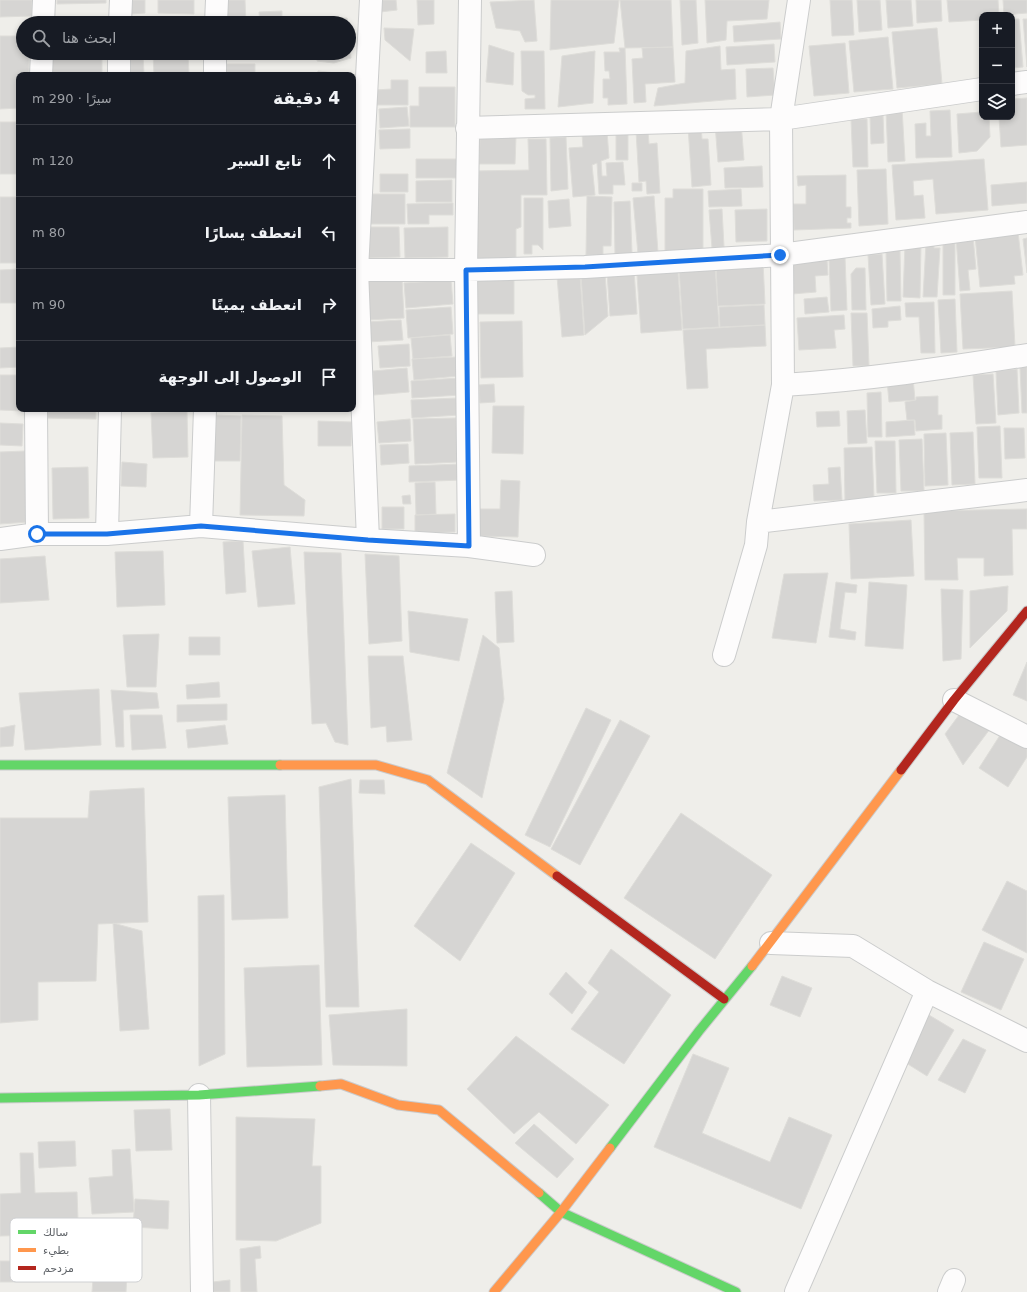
<!DOCTYPE html>
<html lang="ar">
<meta charset="utf-8">
<style>
:root{--surface:#171b24;--page:#20242c;--text:#f1f3f6;--muted:#9ea1a6;--line:#363941}
body{margin:0;font-family:"DejaVu Sans",Vazirmatn,sans-serif;background:var(--page);color:var(--text);direction:rtl}
.controls{position:absolute;right:12px;top:12px;display:grid;overflow:hidden;border-radius:8px;box-shadow:0 2px 6px #0003}
.controls button{width:36px;height:36px;display:grid;place-items:center;padding:0;border:0;border-bottom:1px solid var(--line);background:var(--surface);color:var(--text);font:20px sans-serif}
.stop{position:absolute;width:12px;height:12px;margin:-9px;border:3px solid #1a73e8;border-radius:50%;background:#fff}
.stop.end{background:#1a73e8;border-color:#fff;box-shadow:0 1px 4px #0008}
.list{margin:0;padding:0;list-style:none}
h2{display:flex;justify-content:space-between;align-items:center;height:52px;margin:0;padding:0 16px;font-size:17px}
h2 small{font-size:13px;font-weight:400;color:var(--muted)}
.list li{display:grid;grid-template-columns:26px 1fr auto;gap:12px;align-items:center;box-sizing:border-box;height:72px;padding:0 16px;border-top:1px solid var(--line)}
.list b{display:block;font-size:15px;white-space:nowrap}
.list em{font-size:13px;font-style:normal;color:var(--muted)}
.icon{flex:none;width:22px;height:22px;fill:none;stroke:currentColor;stroke-width:2;stroke-linecap:round;stroke-linejoin:round}
.map{position:relative;flex:none;width:1027px;height:1292px;overflow:hidden;direction:ltr}
.search{position:absolute;background:var(--surface);box-shadow:0 2px 6px #0003;left:16px;top:16px;width:340px;height:44px;display:flex;align-items:center;gap:10px;box-sizing:border-box;padding:0 14px;border-radius:22px;color:var(--muted);font-size:15px}
.panel{position:absolute;background:var(--surface);box-shadow:0 2px 6px #0003;left:16px;top:72px;width:340px;height:340px;border-radius:8px;direction:rtl}
.map>svg:first-child{display:block}
.building{fill:#d6d5d3;stroke:#deddd9}
.lines{fill:none;stroke-linecap:round;stroke-linejoin:round}
.street-casing{stroke:#cbcccc;stroke-width:24}
.fast-casing{stroke:#cacacb;stroke-width:11}
.slow-casing{stroke:#cacacb;stroke-width:11}
.jam-casing{stroke:#cacacb;stroke-width:11}
.street{stroke:#fdfcfc;stroke-width:22}
.fast{stroke:#63d668;stroke-width:9}
.slow{stroke:#ff974d;stroke-width:9}
.jam{stroke:#b3261e;stroke-width:9}
.route{stroke:#1a73e8;stroke-width:5}
.key{fill:#fff;stroke:#cfd0d2;stroke-width:1}
.key-label{font-size:11px;fill:#5f6368}
</style>
<div class="map">
<svg width="1027" height="1292" viewBox="0 0 1027 1292">
<rect width="100%" height="100%" fill="#efeeea"/>
<!-- building -->
<path class="building" d="M0,0H32V16L0,17Z
M57,0H106V3L57,4Z
M129,0H145V13L130,14Z
M158,0H194V14L158,13Z
M223,0H245L246,23H223Z
M379,0H396L397,10L380,12Z
M417,0H434V24L418,25Z
M534,0L537,41L525,42L520,31L496,28L490,2Z
M551,0H619L614,43L550,50Z
M620,0H671L673,47L625,48Z
M680,0H696L698,43L682,45Z
M705,0H769L767,19L727,21L726,40L707,43Z
M830,0H852L854,35L832,36Z
M857,0H880L882,30L859,32Z
M886,0H911L913,26L888,28Z
M916,0H941L942,21L917,23Z
M947,0H998L999,15H982V20L949,22Z
M1003,0H1027V13L1004,15Z
M282,11V23H260L259,12Z
M321,18H347L348,23H320Z
M185,19V23H130V21Z
M1012,19H1019L1023,67L1012,68Z
M1023,19H1027V67Z
M780,22L781,39L734,42L733,26Z
M384,28L414,29L410,61L385,40Z
M937,28L942,84L897,88L892,32Z
M0,36H23V53H29V75H19V108L0,109Z
M349,36L351,58L334,63L317,61L318,53H349Z
M888,37L893,89L854,92L849,41Z
M845,43L849,93L814,96L809,46Z
M774,44L775,62L727,65L726,47Z
M489,45L514,53L513,85L486,82Z
M720,46L721,70L735,69L736,99L654,106L658,88L685,83L686,51Z
M673,47L675,82L645,84L646,102L634,103L632,59L643,58L642,48Z
M619,48H625L627,104L608,105V98H603V79H610L609,71H605L604,52H620Z
M446,51L447,73H426V52Z
M521,51H544L545,109H525V99L535,98V95H528L522,91Z
M595,51L593,103L558,107L562,56Z
M49,53H102V75H50Z
M143,53L144,75H123L122,54Z
M153,53H188L189,75H154Z
M221,64H255V75H221Z
M773,68L775,95L747,97L746,69Z
M318,71L354,75V94L353,75H317Z
M391,80H408V105H376V90L391,89Z
M419,87H455V127H410V106H419Z
M1027,98V145L1001,147L999,117H1012V99Z
M407,107L409,126L380,128L379,109Z
M902,108L905,161L888,162L886,109Z
M950,110L952,157L916,158L915,124L926,123V136H931L930,111Z
M982,112V117H989L990,137L977,151L959,153L957,114Z
M883,115L884,143L871,144L870,116Z
M851,119H867L868,167H853Z
M0,122H19V174H0Z
M741,122L744,160L718,162L715,124Z
M701,125L702,139H708L711,185L692,187L688,126Z
M616,128H628V160H616Z
M410,129V148L380,149L379,130Z
M607,131L609,158L601,161L602,176H607L606,163L623,162L625,185H613V194H599L597,163L592,165L595,195L573,197L569,148L583,147L582,134Z
M636,131H648L649,144L657,143L660,193L647,194L646,181L639,182Z
M480,136H516L515,164H479Z
M566,137L568,189L551,191L550,138Z
M528,139H546L547,195H521V227L516,229V262L475,263L474,171L529,170Z
M416,159H461V178H416Z
M984,159L988,210L936,214L933,179L913,181L914,196L923,195L925,218L896,220L892,165Z
M762,166L763,187L725,188L724,168Z
M886,169L888,224L859,226L857,170Z
M380,174H408V192H380Z
M846,175V207H851V218H847V223H851V228L794,230L793,204H806V185L798,186L797,176Z
M452,180V202H416V181Z
M1027,182V203L992,206L991,185Z
M632,183H642V191H632Z
M673,189H703V250L665,251V198H673Z
M741,189L742,206L709,207L708,191Z
M367,194H405V224H367Z
M587,196L612,197L611,246H603V255H586Z
M654,196L658,253L638,254L633,198Z
M0,197H19V263H0Z
M524,198H543V250L538,245H532V254H524Z
M569,199L571,226L549,228L548,201Z
M630,201L632,253L615,255L614,202Z
M453,203V215H429V224H408L407,204Z
M722,209L724,247L712,248L709,210Z
M767,209V241L736,242L735,210Z
M368,227H399L400,257L369,258Z
M448,227V257L405,258L404,228Z
M1018,232L1023,275L1014,276L1015,284L980,287L975,236Z
M973,236L976,269L968,270L970,290L960,291L956,238Z
M1027,238V273L1023,239Z
M926,243H934V248H940L937,297H923Z
M943,243H955V295H943Z
M905,244L921,245L920,298L903,297Z
M886,250H900L901,301H887Z
M882,254L885,304L871,305L868,255Z
M845,257L847,310L831,311L829,258Z
M827,260L828,275L815,276L816,292L792,294L789,263Z
M763,262L765,304L718,306L716,265Z
M715,265L719,327L683,329L679,268Z
M856,268H865L866,310H852L851,274Z
M19,269V303H0V270Z
M634,271L637,314L610,316L607,273Z
M678,272L682,330L641,333L637,275Z
M605,273L608,316L585,335L581,275Z
M580,275L584,335L562,337L557,276Z
M402,278L404,318L368,320L365,281Z
M472,279H514V314H472Z
M451,280L453,304L406,308L404,283Z
M1012,291L1015,347L963,349L960,294Z
M827,297L829,312L805,314L804,299Z
M955,299L957,352L941,353L938,300Z
M934,302L935,353H921L919,317H906L905,303Z
M764,305L765,325L720,327L719,307Z
M900,306L901,320L888,321V327L873,328L872,309Z
M451,307L453,334L408,338L406,310Z
M851,313H867L869,366H853Z
M844,315L845,329L834,330L836,348L799,350L797,318Z
M401,320L403,340L367,342L366,322Z
M522,321L523,377L481,378L480,322Z
M765,325L766,346L706,349L708,388L687,389L683,330Z
M450,335L452,356L413,359L411,338Z
M409,344L410,366L380,368L378,346Z
M19,347V367L0,368V348Z
M457,357L459,376L414,380L412,359Z
M1020,367H1027V413H1022Z
M407,368L409,392L374,395L373,371Z
M1017,369L1019,413L998,415L996,371Z
M993,374L996,423L976,424L973,375Z
M0,375H19V409H24V411L0,410Z
M459,378L460,395L412,398L411,381Z
M913,378L915,400L889,402L887,380Z
M494,384L495,402L480,403L479,385Z
M881,392L882,437H868L867,393Z
M938,396V415H942V429L916,431L915,420H907L905,402L916,400V397Z
M458,398L459,415L412,418L411,400Z
M493,406H524L523,454L492,453Z
M45,409H96V419L45,418Z
M865,410L867,443L848,444L847,411Z
M187,411L188,457L153,458L151,413Z
M839,411L840,426L817,427L816,412Z
M215,415L241,416L240,461H214Z
M242,415L282,416L284,485L305,500L304,516L240,515Z
M456,418L458,462L415,464L413,419Z
M410,419L411,441L379,443L377,422Z
M914,420L915,435L886,437V422Z
M318,421L352,422L351,446H318Z
M0,423L23,424L22,446L0,445Z
M1000,426L1002,478H979L977,427Z
M1004,428H1024L1025,458L1005,459Z
M973,432L975,484L952,485L950,433Z
M946,433L948,485L925,486L924,434Z
M922,439L924,491H901L899,440Z
M875,441H895L896,493H877Z
M408,444L409,463L381,465L380,445Z
M872,447L874,499L845,500L844,448Z
M25,451L29,522L0,524V452Z
M122,462L147,464L146,487L121,486Z
M460,464L461,480L409,482V466Z
M88,467L89,518L53,519L52,468Z
M840,467L842,500L814,501L813,485L829,484L828,468Z
M501,480L520,481L518,537L477,536V509H500Z
M435,482L436,514L416,515L415,483Z
M410,495L411,504H403L402,496Z
M382,507H404V529H382Z
M1027,509V529H1012L1013,575L984,576V558H957L958,580H925L924,511Z
M455,514V532L415,533V515Z
M911,520L914,576L851,579L849,524Z
M243,541L246,592L226,594L223,542Z
M290,547L295,604L258,607L252,551Z
M163,551L165,605L117,607L115,552Z
M304,552L341,553L348,745L335,742L326,723L312,724Z
M365,554L399,556L402,641L369,644Z
M45,556L49,600L0,603V559Z
M828,573L816,643L772,638L784,574Z
M836,582L857,585L856,593L845,592L840,629L856,632L855,640L829,637Z
M869,582L907,585L903,649L865,646Z
M1008,586L1007,611L970,648V591Z
M941,589L963,590L961,659L943,661Z
M512,591L514,642L497,643L495,592Z
M408,611L468,619L459,661L410,652Z
M159,634L156,687H127L123,635Z
M483,635L499,648L504,699L482,798L447,773Z
M189,637H220V655H189Z
M368,656H403L412,740L387,742L386,726L371,728Z
M1027,662V701L1013,695Z
M219,682L220,697L187,699L186,685Z
M99,689L101,745L25,750L19,693Z
M111,690L157,693L159,708L123,710L124,747H116Z
M227,704V720L177,722V705Z
M586,708L611,720L550,847L525,835Z
M962,711L990,729L963,765L945,734Z
M130,715H162L166,748L132,750Z
M620,720L650,736L580,865L551,849Z
M15,725L13,746L0,747V728Z
M225,725L228,744L188,748L186,730Z
M1004,729L1027,743V757L1008,787L979,768Z
M351,779L359,1007H326L319,787Z
M360,780H384L385,794L359,793Z
M144,788L148,922L98,924L96,981L38,982V1020L0,1023V818H88L90,791Z
M285,795L288,918L232,920L228,797Z
M681,813L772,875L715,959L624,898Z
M471,843L515,873L460,961L414,926Z
M1007,881L1027,891V953L982,930Z
M224,895L225,1054L199,1066L198,896Z
M113,923L142,931L149,1029L120,1031Z
M984,942L1024,959L1001,1010L961,992Z
M611,949L671,995L624,1064L571,1029L599,992L588,983Z
M319,965L322,1065L247,1067L244,968Z
M566,972L587,992L572,1014L549,994Z
M782,976L812,988L800,1017L770,1005Z
M407,1009V1066L333,1065L329,1015Z
M929,1015L954,1030L927,1076L903,1061Z
M516,1036L609,1105L576,1144L539,1112L514,1134L467,1089Z
M963,1039L986,1050L965,1093L938,1080Z
M693,1054L729,1068L702,1133L770,1162L789,1117L832,1135L801,1209L654,1147Z
M170,1109L172,1150L136,1151L134,1110Z
M236,1117L315,1119L312,1166H321V1223L276,1241L236,1240Z
M534,1124L574,1159L557,1178L515,1143Z
M75,1141L76,1166L39,1168L38,1142Z
M130,1149L134,1212L92,1214L89,1178L113,1176L112,1150Z
M20,1153H33L35,1193L77,1192L78,1221L39,1222V1235L0,1236V1194L21,1193Z
M135,1199L169,1201L168,1229L133,1227Z
M96,1238L129,1241L126,1292H92Z
M260,1246L261,1258L255,1259L257,1292H241L240,1249Z
M0,1261H40V1282H0Z
M230,1280V1292H204V1283Z"/>
<g class="lines">
<!-- street casing -->
<g class="street-casing">
<path id="street" d="M43,23L44,0
M120,23L121,0
M216,23L217,0
M41,75L42,53
M119,75V53
M215,75V53
M1012,84L1027,82
M467,128L781,119L982,89
M357,270H466L585,267L781,255L1027,222
M783,385C865,380 946,368 1027,355
M36,409L37,534
M758,522L1027,490
M201,526L205,409
M107,534L110,409
M0,539L37,534H107L201,526L368,540L469,546L534,555
M368,540L357,270L371,0
M469,546L466,270L470,0
M724,655L756,545L758,522L783,385L781,119L799,0
M954,700L1027,737
M771,943L853,946L927,991L1027,1041
M199,1095L202,1292
M796,1292L927,991
M949,1292L954,1280"/>
</g>
<!-- fast casing -->
<g class="fast-casing">
<path id="fast" d="M0,765H280
M0,1098L199,1095L320,1086
M610,1148L699,1031L752,966
M539,1193L561,1212L736,1292"/>
</g>
<!-- slow casing -->
<g class="slow-casing">
<path id="slow" d="M280,765H376L428,780L557,876
M752,966L901,770
M320,1086L341,1084L398,1105L439,1110L539,1193
M494,1292L561,1212L610,1148"/>
</g>
<!-- jam casing -->
<g class="jam-casing">
<path id="jam" d="M901,770L954,700L1027,611
M557,876L724,999"/>
</g>
<!-- street -->
<use href="#street" class="street"/>
<!-- fast -->
<use href="#fast" class="fast"/>
<!-- slow -->
<use href="#slow" class="slow"/>
<!-- jam -->
<use href="#jam" class="jam"/>
</g>
<g class="lines">
<!-- route -->
<path class="route" d="M37,534H107L201,526L368,540L469,546L466,270L585,267L780,255"/>
</g>
<!-- legend -->
<rect x="10" y="1218" width="132" height="64" rx="6" class="key"/>
<rect x="18" y="1230" width="18" height="4" fill="#63d668"/>
<rect x="18" y="1248" width="18" height="4" fill="#ff974d"/>
<rect x="18" y="1266" width="18" height="4" fill="#b3261e"/>
<g class="key-label">
<text x="43" y="1236">سالك</text>
<text x="43" y="1254">بطيء</text>
<text x="43" y="1272">مزدحم</text>
</g>
</svg>
<div class="controls">
<button>+</button>
<button>−</button>
<button><svg class="icon" aria-label="layers" viewBox="0 0 24 24"><path d="M12 4l9 5-9 5-9-5zM3 14l9 5 9-5"/></svg></button>
</div>
<div class="stop" style="left:37px;top:534px"></div>
<div class="stop end" style="left:780px;top:255px"></div>
<div class="search"><svg class="icon" aria-label="search" viewBox="0 0 24 24"><circle cx="10" cy="10" r="6"/><path d="M15 15l6 6"/></svg>ابحث هنا</div>
<section class="panel">
<h2>4 دقيقة<small>سيرًا · 290 m</small></h2>
<ul class="list">
<li><svg class="icon" aria-label="ahead" viewBox="0 0 24 24"><path d="M12 20V5M6 11l6-6 6 6"/></svg><div><b>تابع السير</b></div><em>120 m</em></li>
<li><svg class="icon" aria-label="left" viewBox="0 0 24 24"><path d="M17 20v-9H6M10 6l-5 5 5 5"/></svg><div><b>انعطف يسارًا</b></div><em>80 m</em></li>
<li><svg class="icon" aria-label="right" viewBox="0 0 24 24"><path d="M7 20v-9h11M14 6l5 5-5 5"/></svg><div><b>انعطف يمينًا</b></div><em>90 m</em></li>
<li><svg class="icon" aria-label="arrive" viewBox="0 0 24 24"><path d="M6 21V4h12l-3 4 3 4H6"/></svg><div><b>الوصول إلى الوجهة</b></div></li>
</ul>
</section>
</div>
